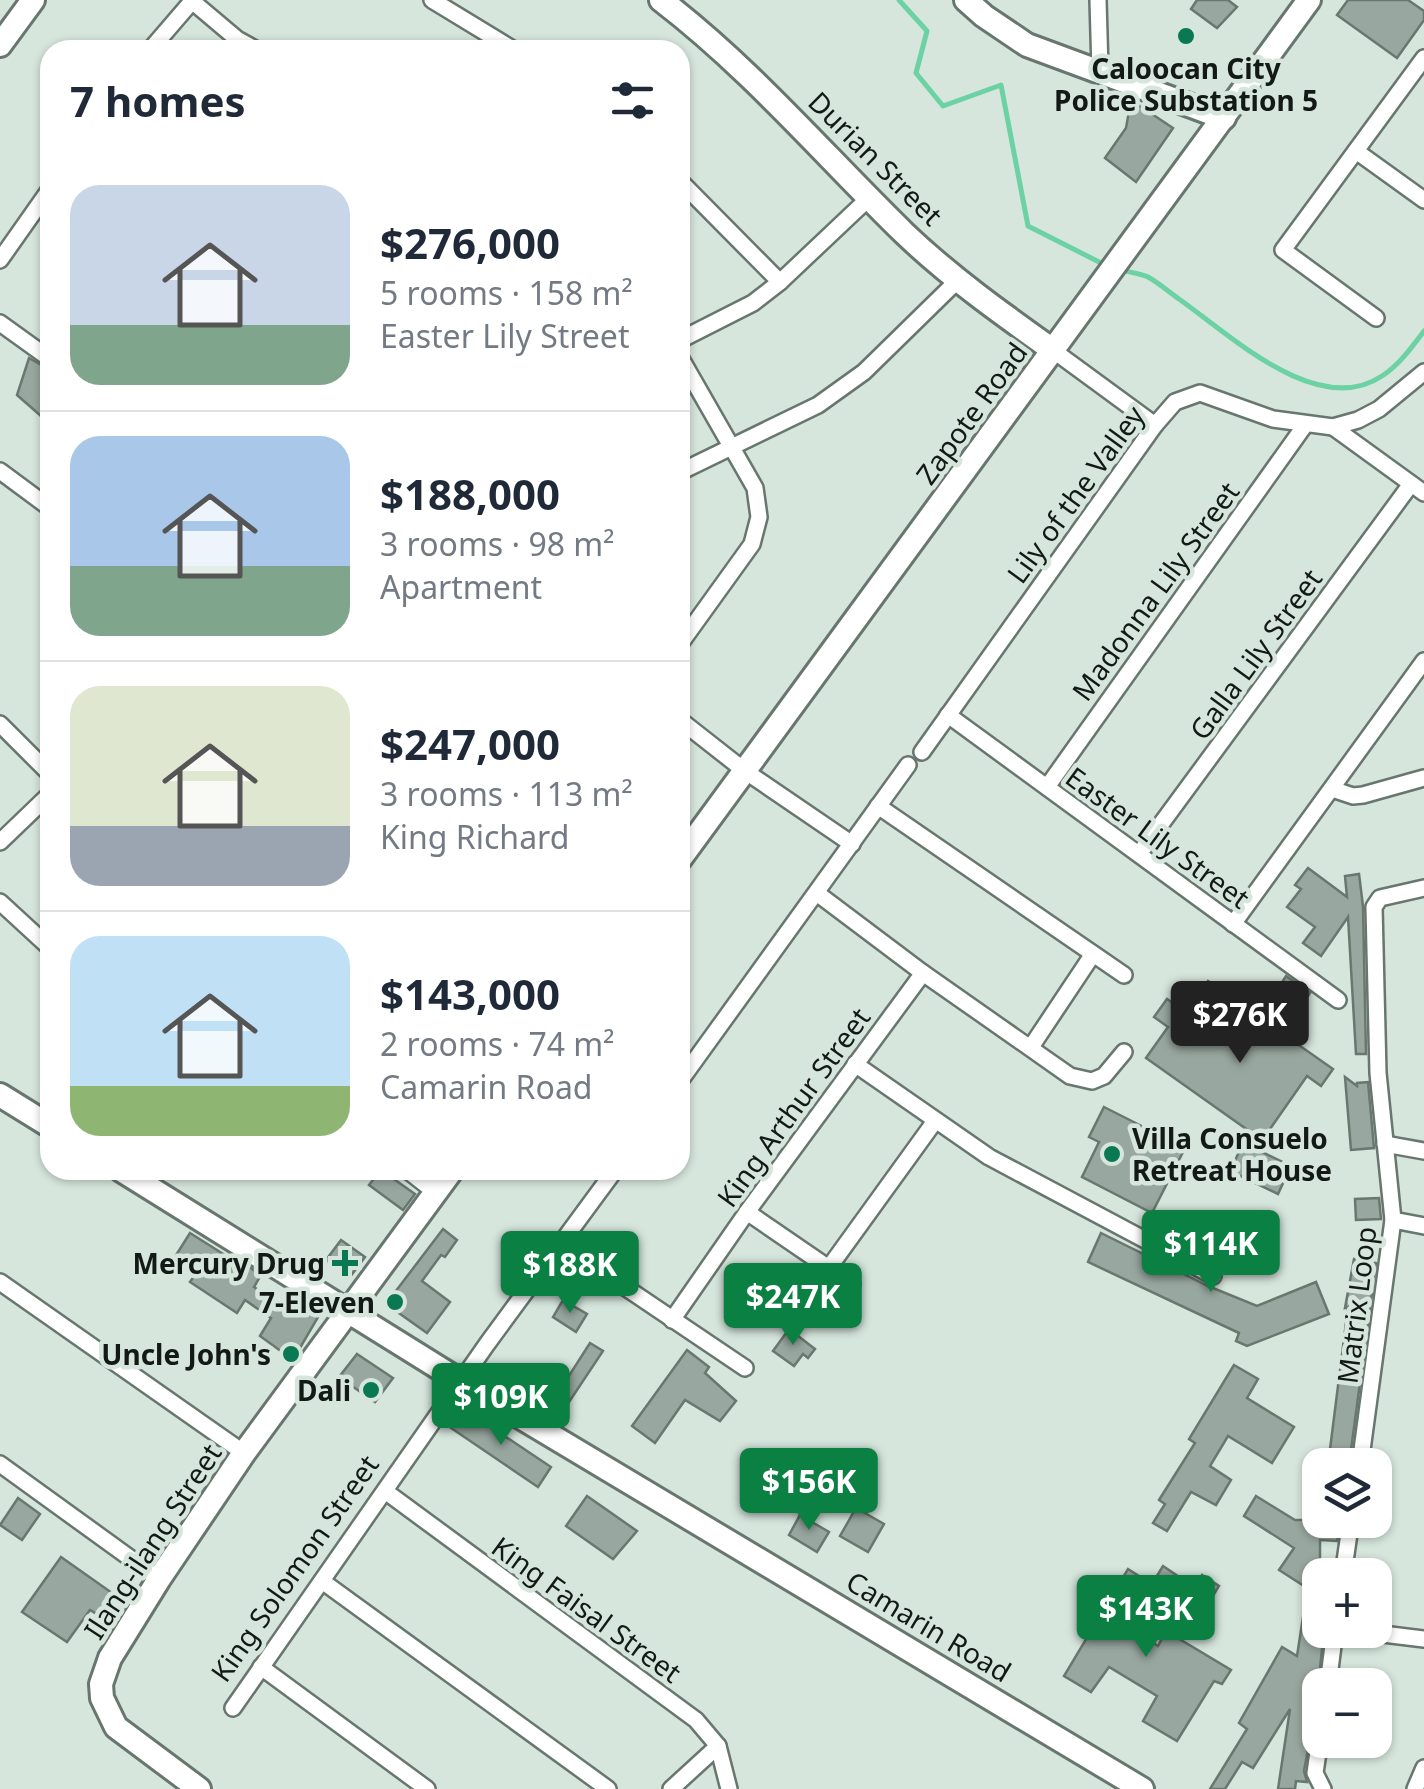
<!DOCTYPE html>
<html lang="en">
<head>
<meta charset="utf-8">
<style>
	body { margin:0; font-family:"Noto Sans",sans-serif; background:#f2f2f3; color:#1f2937; height:100vh; display:flex; flex-direction:column; font-size:38px; white-space:nowrap }
	* { box-sizing:border-box; margin:0 }
	p { font-size:32px; color:#747a83 }
	.icon { flex:none; width:55px; height:55px; fill:none; stroke:currentColor; stroke-width:2; stroke-linecap:round; stroke-linejoin:round }
	.map { position:relative; flex:1; overflow:hidden }
	.sheet { position:absolute; left:40px; top:40px; width:650px; height:1140px; display:flex; flex-direction:column; background:#fff; border-radius:30px; box-shadow:0 2px 8px #0004 }
	.sheet>* { flex:none }
	.tools { position:absolute; left:1302px; top:1448px; display:grid; gap:20px }
	.tools a { display:grid; place-items:center; width:90px; height:90px; border-radius:20px; background:#fff; box-shadow:0 2px 8px #0004; font-size:50px }
	.price { position:absolute; translate:-50% -85px; padding:0 22px; border-radius:10px; background:#0b8043; color:#fff; font-size:32px; line-height:65px; filter:drop-shadow(0 2px 5px #0008) }
	.price::after { content:''; position:absolute; left:50%; top:60px; width:30px; height:22px; margin-left:-15px; background:inherit; clip-path:polygon(0 0,100% 0,50% 100%) }
	.price.current { background:#222; color:#fff }
	ul { padding:0; list-style:none }
	li { display:flex; align-items:center; gap:30px; height:250px; padding:0 30px }
	li+li { border-top:2px solid #e0e1e3 }
	li span { display:grid; place-items:center; flex:none; width:280px; height:200px; border-radius:30px; color:#555 }
	li>.icon { margin-inline-start:auto }
	span .icon { width:120px; height:120px; fill:#fffc; stroke-width:1 }
	li b { font-size:42px }
	h2 { display:flex; justify-content:space-between; align-items:center; height:120px; padding:0 30px; font-size:42px }
	.map>svg:first-child { display:block }
	.lines { fill:none; stroke-linecap:round; stroke-linejoin:round }
	.stream { stroke:#6cd2a4; stroke-width:5 }
	.building { fill:#98a79f; stroke:#69776f; stroke-width:2.5 }
	.street-casing { stroke:#67766e; stroke-width:20 }
	.secondary-casing { stroke:#67766e; stroke-width:28 }
	.street { stroke:#fff; stroke-width:15 }
	.secondary { stroke:#fff; stroke-width:22 }
	.poi-dot { fill:#0a7852; stroke:#d6e6dd; stroke-width:4 }
	.labels { text-anchor:middle; dominant-baseline:central; stroke-width:9; stroke-linejoin:round; paint-order:stroke }
	.poi-label { font-size:28px; font-weight:bold; fill:#131916; stroke:#d6e6dd; text-anchor:end }
	.street-label { font-size:28px; fill:#131916; stroke:#d6e6dd }
</style>
</head>
<body>
<div class="map">
<svg width="1424" height="1789" viewBox="0 0 1424 1789">
	<rect width="100%" height="100%" fill="#d6e6dd"/>
	<g class="lines">
		<g class="stream">
			<polyline points="899,0 927,31 916,73 943,106 1001,85 1028,226 1107,266"/>
			<path d="M1118,269C1127,272 1139,273 1148,277C1159,283 1169,292 1179,299C1230,335 1318,419 1382,376C1399,365 1412,347 1424,331"/>
		</g>
	</g>
	<g class="building">
		<polygon points="1197,0 1228,0 1237,7 1217,28 1191,9"/>
		<polygon points="1348,0 1408,0 1424,11 1424,20 1397,58 1337,15"/>
		<polygon points="1131,100 1173,128 1136,182 1105,158 1126,128"/>
		<polygon points="29,358 50,370 50,424 17,395"/>
		<polygon points="1308,868 1347,897 1345,876 1359,874 1363,906 1366,1054 1356,1054 1348,917 1321,956 1303,943 1315,927 1287,907 1301,889 1295,885"/>
		<polygon points="1286,976 1310,993 1283,1034 1333,1069 1321,1086 1307,1076 1256,1149 1291,1166 1278,1194 1230,1171 1249,1131 1146,1058 1168,1027 1154,1017 1167,999 1186,1012 1208,981 1260,1017"/>
		<polygon points="1345,1077 1357,1086 1357,1083 1368,1082 1374,1148 1351,1150"/>
		<polygon points="1104,1107 1185,1148 1152,1213 1082,1177 1099,1142 1089,1137"/>
		<polygon points="381,1170 415,1194 403,1210 369,1185"/>
		<polygon points="1379,1198 1381,1219 1356,1220 1355,1199"/>
		<polygon points="443,1229 457,1240 445,1257 441,1255 422,1281 450,1302 427,1333 386,1304"/>
		<polygon points="190,1233 247,1269 249,1267 261,1275 254,1287 294,1314 302,1301 321,1312 293,1360 260,1336 271,1318 245,1300 237,1313 190,1282 195,1275 173,1260"/>
		<polygon points="1101,1233 1208,1286 1257,1306 1316,1282 1329,1314 1247,1346 1236,1341 1239,1333 1088,1262"/>
		<polygon points="341,1240 365,1257 350,1277 326,1260"/>
		<polygon points="1354,1259 1376,1263 1349,1465 1328,1465 1348,1307 1345,1308"/>
		<polygon points="563,1300 587,1314 576,1332 553,1317"/>
		<polygon points="789,1329 815,1349 808,1358 803,1354 794,1366 773,1351"/>
		<polygon points="590,1343 603,1351 567,1405 551,1395 563,1377 567,1379"/>
		<polygon points="687,1350 709,1367 705,1373 736,1401 720,1421 685,1400 655,1443 632,1426"/>
		<polygon points="357,1354 393,1378 375,1402 339,1377"/>
		<polygon points="1234,1365 1258,1379 1247,1398 1294,1427 1272,1463 1228,1436 1210,1466 1231,1480 1216,1505 1191,1492 1167,1531 1153,1523 1165,1504 1159,1500 1195,1443 1189,1439"/>
		<polygon points="464,1409 551,1467 538,1487 451,1428"/>
		<polygon points="587,1496 637,1531 613,1559 566,1526"/>
		<polygon points="1256,1496 1295,1520 1340,1520 1337,1541 1320,1540 1320,1630 1324,1630 1316,1706 1304,1771 1307,1782 1296,1781 1295,1789 1278,1789 1290,1709 1253,1768 1242,1762 1225,1789 1210,1789 1247,1729 1239,1723 1282,1647 1297,1656 1306,1598 1307,1588 1279,1570 1294,1548 1244,1516"/>
		<polygon points="18,1498 40,1514 22,1540 0,1525"/>
		<polygon points="856,1508 884,1524 868,1552 840,1536"/>
		<polygon points="800,1515 829,1532 817,1552 789,1535"/>
		<polygon points="61,1557 122,1600 108,1621 90,1610 67,1642 22,1612"/>
		<polygon points="1163,1566 1194,1587 1202,1575 1219,1586 1211,1599 1196,1590 1188,1601 1155,1579"/>
		<polygon points="1128,1569 1156,1587 1131,1629 1158,1646 1166,1631 1231,1670 1222,1684 1214,1681 1177,1741 1143,1721 1157,1696 1109,1667 1091,1692 1064,1676"/>
	</g>
	<g class="lines">
		<g class="street-casing">
			<g id="street">
				<polyline points="432,0 514,50"/>
				<polyline points="1098,0 1100,70"/>
				<polyline points="192,1 237,39 257,50"/>
				<polyline points="150,50 193,0"/>
				<polyline points="1356,151 1424,200"/>
				<polyline points="680,181 780,282"/>
				<polyline points="0,260 50,189"/>
				<polyline points="1376,318 1283,250 1424,58"/>
				<polyline points="0,323 50,359"/>
				<polyline points="680,340 753,303 780,282 870,197"/>
				<polyline points="1054,351 1155,425"/>
				<polyline points="680,357 755,488 759,517 752,544 680,644"/>
				<polyline points="1333,427 1424,493"/>
				<polyline points="0,471 50,508"/>
				<polyline points="680,472 818,405 864,372 958,280"/>
				<polyline points="948,715 1338,1000"/>
				<polyline points="680,720 745,771 852,844"/>
				<polyline points="0,724 50,774"/>
				<polyline points="922,752 1155,425 1175,402 1200,393 1273,419 1333,427 1358,420 1379,409 1424,372"/>
				<polyline points="1047,787 1305,425"/>
				<polyline points="1332,789 1353,796 1363,795 1424,778"/>
				<polyline points="878,806 1124,975"/>
				<polyline points="0,842 50,794"/>
				<polyline points="1139,854 1411,484"/>
				<polyline points="818,894 923,973 1070,1076 1092,1081 1104,1076 1124,1052"/>
				<polyline points="0,902 50,948"/>
				<polyline points="1233,924 1424,661"/>
				<polyline points="1031,1047 1093,954"/>
				<polyline points="855,1064 989,1157 1213,1276"/>
				<polyline points="680,1081 908,765"/>
				<polyline points="1385,1144 1424,1151"/>
				<polyline points="407,1170 435,1192"/>
				<polyline points="747,1212 852,1284"/>
				<polyline points="1393,1220 1424,1226"/>
				<polyline points="561,1244 745,1368"/>
				<polyline points="828,1269 935,1121"/>
				<polyline points="0,1282 244,1453"/>
				<polyline points="672,1320 747,1212 923,973"/>
				<polyline points="0,1464 159,1579"/>
				<polyline points="1360,1465 1393,1220 1378,1073 1374,907 1380,898 1424,888"/>
				<polyline points="385,1491 696,1720 718,1746 729,1789"/>
				<polyline points="1343,1575 1351,1520"/>
				<polyline points="322,1581 608,1789"/>
				<polyline points="1350,1630 1424,1639"/>
				<polyline points="261,1667 427,1789"/>
				<polyline points="1328,1685 1335,1630"/>
				<polyline points="233,1708 487,1344 615,1170"/>
				<polyline points="1320,1738 1315,1773 1323,1789"/>
				<polyline points="671,1789 718,1746"/>
				<polyline points="1415,1789 1424,1768"/>
			</g>
		</g>
		<g class="secondary-casing">
			<g id="secondary">
				<path d="M661,0C751,69 823,154 904,233C950,277 1002,314 1054,351"/>
				<polyline points="966,0 984,16 1027,45 1224,118"/>
				<polyline points="0,45 33,0"/>
				<polyline points="680,859 1309,0"/>
				<polyline points="0,1095 50,1126"/>
				<polyline points="121,1170 460,1381 1142,1789"/>
				<polyline points="199,1789 116,1727 102,1698 101,1684 110,1658 159,1579 244,1453 452,1170"/>
			</g>
		</g>
		<use href="#street" class="street"/>
		<use href="#secondary" class="secondary"/>
	</g>
	<g class="poi-dot">
		<circle cx="1186" cy="36" r="10"/>
		<circle cx="1112" cy="1154" r="10"/>
		<path d="M340 1248h10v10h10v10h-10v10h-10v-10h-10v-10h10z"/>
		<circle cx="395" cy="1302" r="10"/>
		<circle cx="291" cy="1354" r="10"/>
		<circle cx="371" cy="1390" r="10"/>
	</g>
	<g class="labels">
		<g class="poi-label">
			<text x="1186" y="68" text-anchor="middle">Caloocan City<tspan x="1186" dy="32">Police Substation 5</tspan></text>
			<text x="1132" y="1138" text-anchor="start">Villa Consuelo<tspan x="1132" dy="32">Retreat House</tspan></text>
			<text x="325" y="1263">Mercury Drug</text>
			<text x="375" y="1302">7-Eleven</text>
			<text x="271" y="1354">Uncle John's</text>
			<text x="351" y="1390">Dali</text>
		</g>
		<g class="street-label">
			<text transform="translate(876 158) rotate(45)">Durian Street</text>
			<text transform="translate(971 413) rotate(-54)">Zapote Road</text>
			<text transform="translate(1075 494) rotate(-54)">Lily of the Valley</text>
			<text transform="translate(1155 591) rotate(-54)">Madonna Lily Street</text>
			<text transform="translate(1255 654) rotate(-54)">Galla Lily Street</text>
			<text transform="translate(1158 837) rotate(36)">Easter Lily Street</text>
			<text transform="translate(793 1107) rotate(-54)">King Arthur Street</text>
			<text transform="translate(1356 1305) rotate(-83)">Matrix Loop</text>
			<text transform="translate(152 1541) rotate(-57)">Ilang-ilang Street</text>
			<text transform="translate(294 1568) rotate(-55)">King Solomon Street</text>
			<text transform="translate(587 1609) rotate(36)">King Faisal Street</text>
			<text transform="translate(929 1626) rotate(31)">Camarin Road</text>
		</g>
	</g>
</svg>
<div class="tools">
<a><svg class="icon" aria-label="layers" viewBox="0 0 24 24"><path d="M12 4l9 5-9 5-9-5zM3 14l9 5 9-5"/></svg></a>
<a>+</a>
<a>−</a>
</div>
<b class="price current" style="left:1240px;top:1066px">$276K</b>
<b class="price" style="left:1211px;top:1295px">$114K</b>
<b class="price" style="left:570px;top:1316px">$188K</b>
<b class="price" style="left:793px;top:1348px">$247K</b>
<b class="price" style="left:501px;top:1448px">$109K</b>
<b class="price" style="left:809px;top:1533px">$156K</b>
<b class="price" style="left:1146px;top:1660px">$143K</b>
<section class="sheet">
<h2>7 homes<svg class="icon" aria-label="filters" viewBox="0 0 24 24"><path d="M4 7h16M4 17h16"/><circle cx="9" cy="7" r="2"/><circle cx="15" cy="17" r="2"/></svg></h2>
<ul>
<li><span style="background:linear-gradient(#c9d6e8 70%,#7fa58c 0)"><svg class="icon" aria-label="home" viewBox="0 0 24 24"><path d="M3 11l9-7 9 7M6 9v11h12V9"/></svg></span><div><b>$276,000</b><p>5 rooms · 158 m²</p><p>Easter Lily Street</p></div></li>
<li><span style="background:linear-gradient(#a9c7e8 65%,#7fa58c 0)"><svg class="icon" aria-label="home" viewBox="0 0 24 24"><path d="M3 11l9-7 9 7M6 9v11h12V9"/></svg></span><div><b>$188,000</b><p>3 rooms · 98 m²</p><p>Apartment</p></div></li>
<li><span style="background:linear-gradient(#dfe7d0 70%,#9aa5b1 0)"><svg class="icon" aria-label="home" viewBox="0 0 24 24"><path d="M3 11l9-7 9 7M6 9v11h12V9"/></svg></span><div><b>$247,000</b><p>3 rooms · 113 m²</p><p>King Richard</p></div></li>
<li><span style="background:linear-gradient(#bfe0f5 75%,#8fb573 0)"><svg class="icon" aria-label="home" viewBox="0 0 24 24"><path d="M3 11l9-7 9 7M6 9v11h12V9"/></svg></span><div><b>$143,000</b><p>2 rooms · 74 m²</p><p>Camarin Road</p></div></li>
</ul>
</section>
</div>
</body>
</html>
